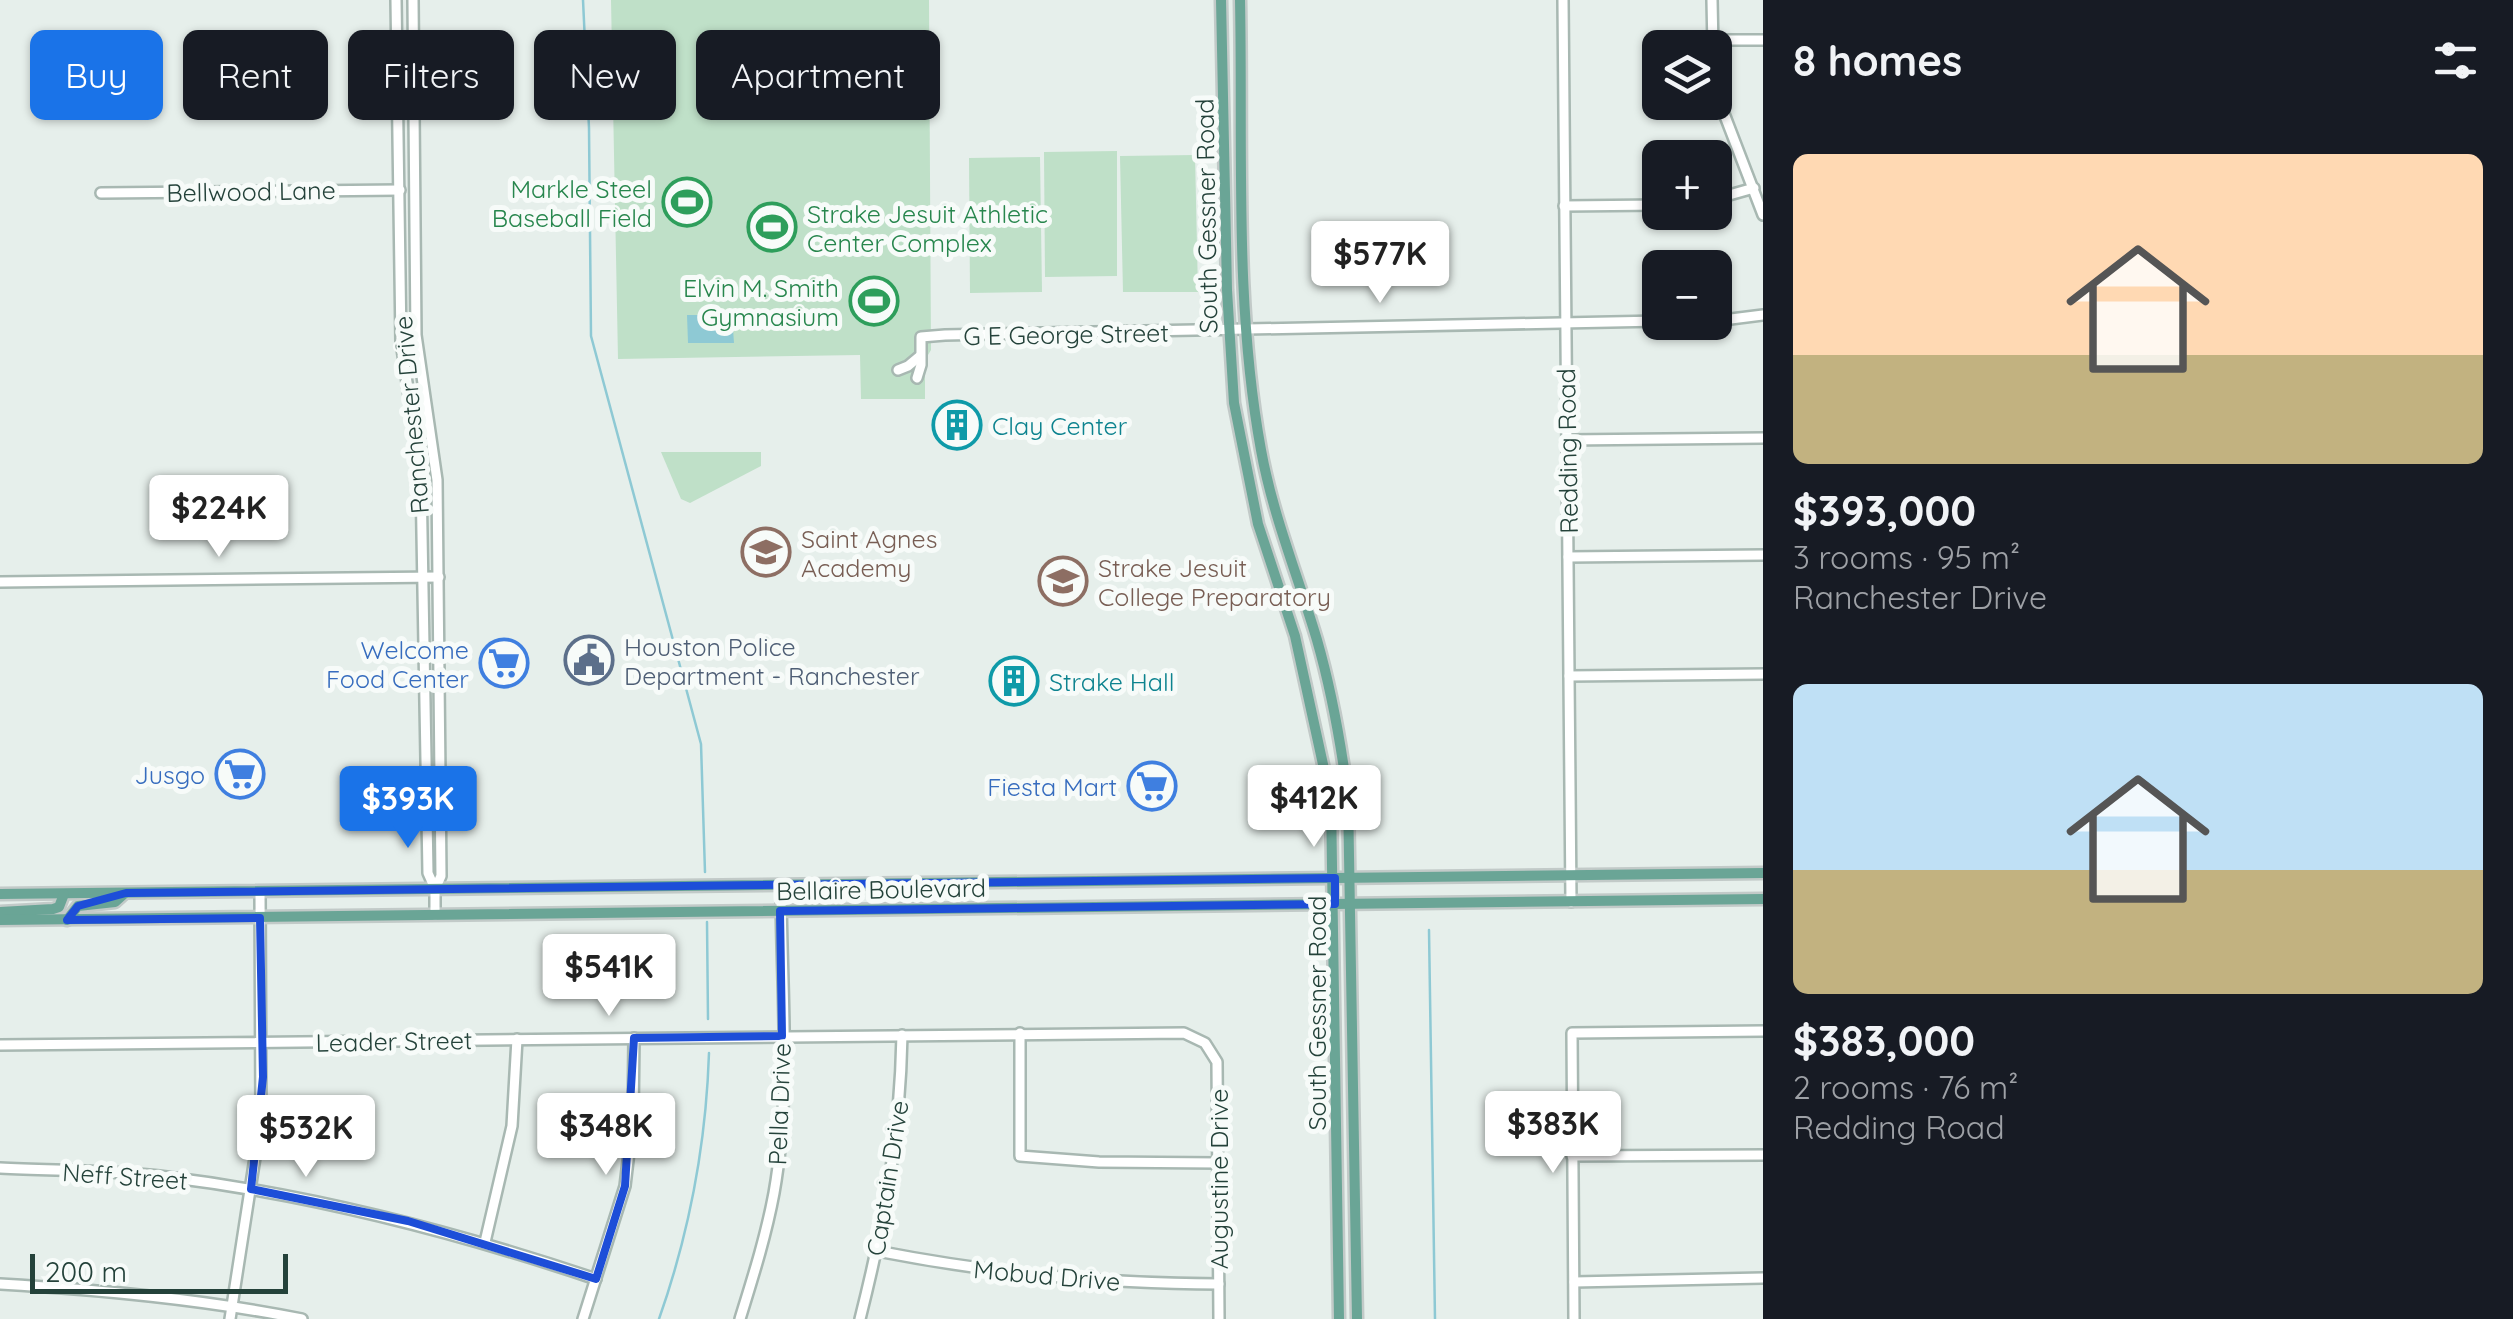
<!DOCTYPE html>
<html lang="en">
<head>
<meta charset="utf-8">
<style>
	body { margin:0; font-family:Quicksand,sans-serif; background:#20242c; color:#f1f3f6; height:100vh; display:flex; flex-direction:column; font-size:38px; white-space:nowrap }
	* { box-sizing:border-box; margin:0 }
	p { font-size:32px; color:#9ea1a6 }
	.icon { flex:none; width:55px; height:55px; fill:none; stroke:currentColor; stroke-width:2; stroke-linecap:round; stroke-linejoin:round }
	.map { position:relative; flex:1; overflow:hidden }
	.details { display:flex; flex-direction:column; background:#171b24; width:750px }
	.details>* { flex:none }
	.banner { position:absolute; left:30px; top:30px; width:950px; height:90px; display:flex; gap:20px }
	.controls { position:absolute; left:1642px; top:30px; display:grid; gap:20px }
	.controls a { display:grid; place-items:center; width:90px; height:90px; border-radius:15px; background:#171b24; box-shadow:0 2px 8px #0004; font-size:50px }
	.scale { position:absolute; left:30px; bottom:25px; width:258px; box-sizing:border-box; padding-left:10px; border:5px solid #24423a; border-top:0; font-size:28px; line-height:35px; white-space:nowrap; color:#24423a; -webkit-text-stroke:8px #f7fbf9; paint-order:stroke }
	.price { position:absolute; translate:-50% -85px; padding:0 22px; border-radius:10px; background:#fff; color:#222; font-size:32px; line-height:65px; filter:drop-shadow(0 2px 5px #0008) }
	.price::after { content:''; position:absolute; left:50%; top:60px; width:30px; height:22px; margin-left:-15px; background:inherit; clip-path:polygon(0 0,100% 0,50% 100%) }
	.price.current { background:#1a73e8; color:#fff }
	ul { padding:0; list-style:none }
	li { display:grid; align-content:center; gap:20px; height:530px; padding:0 30px }
	li span { display:grid; place-items:center; height:310px; border-radius:15px; color:#555 }
	li>.icon { margin-inline-start:auto }
	span .icon { width:180px; height:180px; fill:#fffc; stroke-width:1 }
	li b { font-size:42px }
	h2 { display:flex; justify-content:space-between; align-items:center; height:120px; padding:0 30px; font-size:42px }
	.pill { padding:0 35px; border-radius:15px; background:#171b24; box-shadow:0 2px 8px #0004; font-size:35px; line-height:90px }
	.pill.current { background:#1a73e8; color:#fff }
	main { display:flex; flex:1; min-height:0 }
	.map>svg:first-child { display:block }
	.green { fill:#bfe0c8 }
	.water { fill:#8ec9d4 }
	.lines { fill:none; stroke-linecap:round; stroke-linejoin:round }
	.stream { stroke:#8ec9d4; stroke-width:2.5 }
	.minor-casing { stroke:#a8b8b2; stroke-width:14 }
	.major-casing { stroke:#c2cac8; stroke-width:15 }
	.minor { stroke:#fff; stroke-width:9 }
	.major { stroke:#6aa596; stroke-width:10 }
	.marked { fill:none; stroke:#1d4ed8; stroke-width:8; stroke-linejoin:round }
	.labels { text-anchor:middle; dominant-baseline:central; stroke-width:10; stroke-linejoin:round; paint-order:stroke }
	.leisure-label { font-size:25px; fill:#27864d; stroke:#f7fbf9; text-anchor:end }
	.street-label { font-size:25px; fill:#24423a; stroke:#f7fbf9 }
	.culture-label { font-size:25px; fill:#0d838f; stroke:#f7fbf9; text-anchor:start }
	.education-label { font-size:25px; fill:#785e54; stroke:#f7fbf9; text-anchor:start }
	.service-label { font-size:25px; fill:#4e5e75; stroke:#f7fbf9; text-anchor:start }
	.shop-label { font-size:25px; fill:#366cbe; stroke:#f7fbf9; text-anchor:end }
</style>
</head>
<body>
<main>
<div class="map">
<svg width="1763" height="1319" viewBox="0 0 1763 1319">
	<rect width="100%" height="100%" fill="#e6efeb"/>
	<g class="green">
		<polygon points="611,0 929,0 931,350 925,360 925,399 861,399 860,355 618,359"/>
		<polygon points="1117,151 1117,276 1045,277 1044,152"/>
		<polygon points="1195,155 1198,292 1123,292 1120,156"/>
		<polygon points="1040,157 1042,292 970,293 969,158"/>
		<polygon points="661,452 761,452 761,466 690,503 681,499"/>
	</g>
	<polygon class="water" points="687,315 732,315 734,343 688,343"/>
	<g class="lines">
		<g class="stream">
			<polyline points="583,0 589,128 591,336 701,744 705,872"/>
			<polyline points="707,922 708,1019"/>
			<polyline points="1429,930 1435,1319"/>
			<path d="M659,1319C690,1231 706,1146 709,1053"/>
		</g>
		<g class="minor-casing">
			<g id="minor">
				<polyline points="396,0 401,342 421,477 428,873 435,889"/>
				<polyline points="413,0 416,335 437,480 441,876 435,889 435,915"/>
				<polyline points="1563,0 1571,902"/>
				<polyline points="1712,0 1713,48"/>
				<polyline points="1713,40 1763,40"/>
				<polyline points="1715,90 1763,215"/>
				<polyline points="101,193 400,190"/>
				<polyline points="1715,199 1754,188"/>
				<polyline points="1564,206 1660,205"/>
				<polyline points="1715,321 1763,315"/>
				<polyline points="898,370 908,366 920,356"/>
				<polyline points="917,378 921,365 921,337 945,335 1660,321"/>
				<polyline points="1567,440 1763,438"/>
				<polyline points="1568,557 1763,555"/>
				<polyline points="0,582 439,577"/>
				<polyline points="1569,676 1763,674"/>
				<polyline points="1020,1033 1020,1156 1099,1162 1218,1163"/>
				<polyline points="0,1045 1184,1033 1205,1043 1217,1062 1219,1319"/>
				<polyline points="1572,1156 1763,1155"/>
				<path d="M0,1168C55,1171 112,1170 167,1177C315,1195 456,1232 596,1279"/>
				<polyline points="485,1242 512,1126 517,1039"/>
				<path d="M877,1251C995,1274 1099,1283 1219,1284"/>
				<polyline points="1574,1282 1763,1278"/>
				<path d="M0,1284C102,1290 201,1299 302,1319"/>
				<polyline points="230,1319 261,1119 260,891"/>
				<polyline points="583,1319 625,1186 633,1118 634,1038"/>
				<path d="M740,1319C753,1277 766,1236 774,1193C792,1092 781,986 781,885"/>
				<path d="M860,1319C885,1220 900,1137 902,1035"/>
				<polyline points="1574,1319 1572,1033 1763,1031"/>
			</g>
		</g>
		<g class="major-casing">
			<g id="major">
				<polyline points="1221,0 1227,290 1234,403 1258,524 1295,636 1331,801 1339,1319"/>
				<path d="M1240,0C1243,149 1234,303 1261,450C1273,516 1298,576 1317,640C1332,692 1341,744 1348,797L1357,1319"/>
				<polyline points="0,894 1763,873"/>
				<polyline points="0,912 53,909 59,907 64,894"/>
				<polyline points="0,920 1763,899"/>
				<polyline points="67,920 78,906 115,902 125,893"/>
			</g>
		</g>
		<use href="#minor" class="minor"/>
		<use href="#major" class="major"/>
	</g>
	<path class="marked" d="M1335,878V904L780,911L782,1036L634,1038L625,1186L596,1279L408,1221L251,1189L263,1077L260,918L67,920L78,906L126,893Z"/>
	<defs>
		<g id="stadium-ring" transform="scale(2.5)"><circle r="9.5" fill="#f7fbf9" stroke="#2e9e5b" stroke-width="1.5"/><path d="M0-5a6.5 5 0 1 0 0 10a6.5 5 0 1 0 0-10ZM-3.5-1.8h7v3.6h-7Z" fill="#2e9e5b"/></g>
		<g id="building-ring" transform="scale(2.5)"><circle r="9.5" fill="#f7fbf9" stroke="#0f9aa8" stroke-width="1.5"/><path d="M-4-6H4V6H1V3H-1V6H-4ZM-2.5-4.3h1.7v1.8h-1.7ZM.8-4.3h1.7v1.8H.8ZM-2.5-1h1.7V.8h-1.7ZM.8-1h1.7V.8H.8Z" fill="#0f9aa8"/></g>
		<g id="school-ring" transform="scale(2.5)"><circle r="9.5" fill="#f7fbf9" stroke="#8d6e63" stroke-width="1.5"/><path d="M0-5L7-2L0 1L-7-2ZM-4 1L0 2.5L4 1V4Q0 6-4 4Z" fill="#8d6e63"/></g>
		<g id="civic-ring" transform="scale(2.5)"><circle r="9.5" fill="#f7fbf9" stroke="#5c6f8a" stroke-width="1.5"/><path d="M-.6-6.5H3V-4.5H.6V-3L4-1V1h2V6H-6V1h2V-1L-.6-3ZM-1.2 2.5V6h2.4V2.5Z" fill="#5c6f8a"/></g>
		<g id="supermarket-ring" transform="scale(2.5)"><circle r="9.5" fill="#f7fbf9" stroke="#3f7fe0" stroke-width="1.5"/><path d="M-6-5.5h2.5l.6 2H6L4.5 2H-2.5L-4.4-4H-6ZM-1.5 3.2a1.3 1.3 0 1 0 .1 0ZM3 3.2a1.3 1.3 0 1 0 .1 0Z" fill="#3f7fe0"/></g>
	</defs>
	<g fill-rule="evenodd">
		<use href="#stadium-ring" x="687" y="202"/>
		<use href="#stadium-ring" x="772" y="227"/>
		<use href="#stadium-ring" x="874" y="301"/>
		<use href="#building-ring" x="957" y="425"/>
		<use href="#school-ring" x="766" y="552"/>
		<use href="#school-ring" x="1063" y="581"/>
		<use href="#civic-ring" x="589" y="660"/>
		<use href="#supermarket-ring" x="504" y="663"/>
		<use href="#building-ring" x="1014" y="681"/>
		<use href="#supermarket-ring" x="240" y="774"/>
		<use href="#supermarket-ring" x="1152" y="786"/>
	</g>
	<g class="labels">
		<g class="leisure-label">
			<text x="652" y="188">Markle Steel<tspan x="652" dy="29">Baseball Field</tspan></text>
			<text x="807" y="213" text-anchor="start">Strake Jesuit Athletic<tspan x="807" dy="29">Center Complex</tspan></text>
			<text x="839" y="287">Elvin M. Smith<tspan x="839" dy="29">Gymnasium</tspan></text>
		</g>
		<g class="street-label">
			<text transform="translate(251 191) rotate(-1)">Bellwood Lane</text>
			<text transform="translate(1206 216) rotate(-91)">South Gessner Road</text>
			<text transform="translate(1066 334) rotate(-1)">G E George Street</text>
			<text transform="translate(411 415) rotate(-95)">Ranchester Drive</text>
			<text transform="translate(1567 451) rotate(-91)">Redding Road</text>
			<text transform="translate(881 889) rotate(-1)">Bellaire Boulevard</text>
			<text transform="translate(1316 1013) rotate(-90)">South Gessner Road</text>
			<text transform="translate(394 1041) rotate(-1)">Leader Street</text>
			<text transform="translate(779 1104) rotate(-88)">Pella Drive</text>
			<text transform="translate(125 1176) rotate(4)">Neff Street</text>
			<text transform="translate(887 1178) rotate(-81)">Captain Drive</text>
			<text transform="translate(1218 1179) rotate(-90)">Augustine Drive</text>
			<text transform="translate(1047 1275) rotate(5)">Mobud Drive</text>
		</g>
		<g class="culture-label">
			<text x="992" y="425">Clay Center</text>
			<text x="1049" y="681">Strake Hall</text>
		</g>
		<g class="education-label">
			<text x="801" y="538">Saint Agnes<tspan x="801" dy="29">Academy</tspan></text>
			<text x="1098" y="567">Strake Jesuit<tspan x="1098" dy="29">College Preparatory</tspan></text>
		</g>
		<g class="service-label">
			<text x="624" y="646">Houston Police<tspan x="624" dy="29">Department - Ranchester</tspan></text>
		</g>
		<g class="shop-label">
			<text x="469" y="649">Welcome<tspan x="469" dy="29">Food Center</tspan></text>
			<text x="205" y="774">Jusgo</text>
			<text x="1117" y="786">Fiesta Mart</text>
		</g>
	</g>
</svg>
<div class="controls">
<a><svg class="icon" aria-label="layers" viewBox="0 0 24 24"><path d="M12 4l9 5-9 5-9-5zM3 14l9 5 9-5"/></svg></a>
<a>+</a>
<a>−</a>
</div>
<div class="scale">200 m</div>
<b class="price" style="left:1380px;top:306px">$577K</b>
<b class="price" style="left:219px;top:560px">$224K</b>
<b class="price" style="left:1314px;top:850px">$412K</b>
<b class="price current" style="left:408px;top:851px">$393K</b>
<b class="price" style="left:609px;top:1019px">$541K</b>
<b class="price" style="left:1553px;top:1176px">$383K</b>
<b class="price" style="left:606px;top:1178px">$348K</b>
<b class="price" style="left:306px;top:1180px">$532K</b>
<div class="banner">
<a class="pill current">Buy</a>
<a class="pill">Rent</a>
<a class="pill">Filters</a>
<a class="pill">New</a>
<a class="pill">Apartment</a>
</div>
</div>
<section class="details">
<h2>8 homes<svg class="icon" aria-label="filters" viewBox="0 0 24 24"><path d="M4 7h16M4 17h16"/><circle cx="9" cy="7" r="2"/><circle cx="15" cy="17" r="2"/></svg></h2>
<ul>
<li><span style="background:linear-gradient(#ffd9b3 65%,#c2b280 0)"><svg class="icon" aria-label="home" viewBox="0 0 24 24"><path d="M3 11l9-7 9 7M6 9v11h12V9"/></svg></span><div><b>$393,000</b><p>3 rooms · 95 m²</p><p>Ranchester Drive</p></div></li>
<li><span style="background:linear-gradient(#bfe0f5 60%,#c2b280 0)"><svg class="icon" aria-label="home" viewBox="0 0 24 24"><path d="M3 11l9-7 9 7M6 9v11h12V9"/></svg></span><div><b>$383,000</b><p>2 rooms · 76 m²</p><p>Redding Road</p></div></li>
</ul>
</section>
</main>
</body>
</html>
